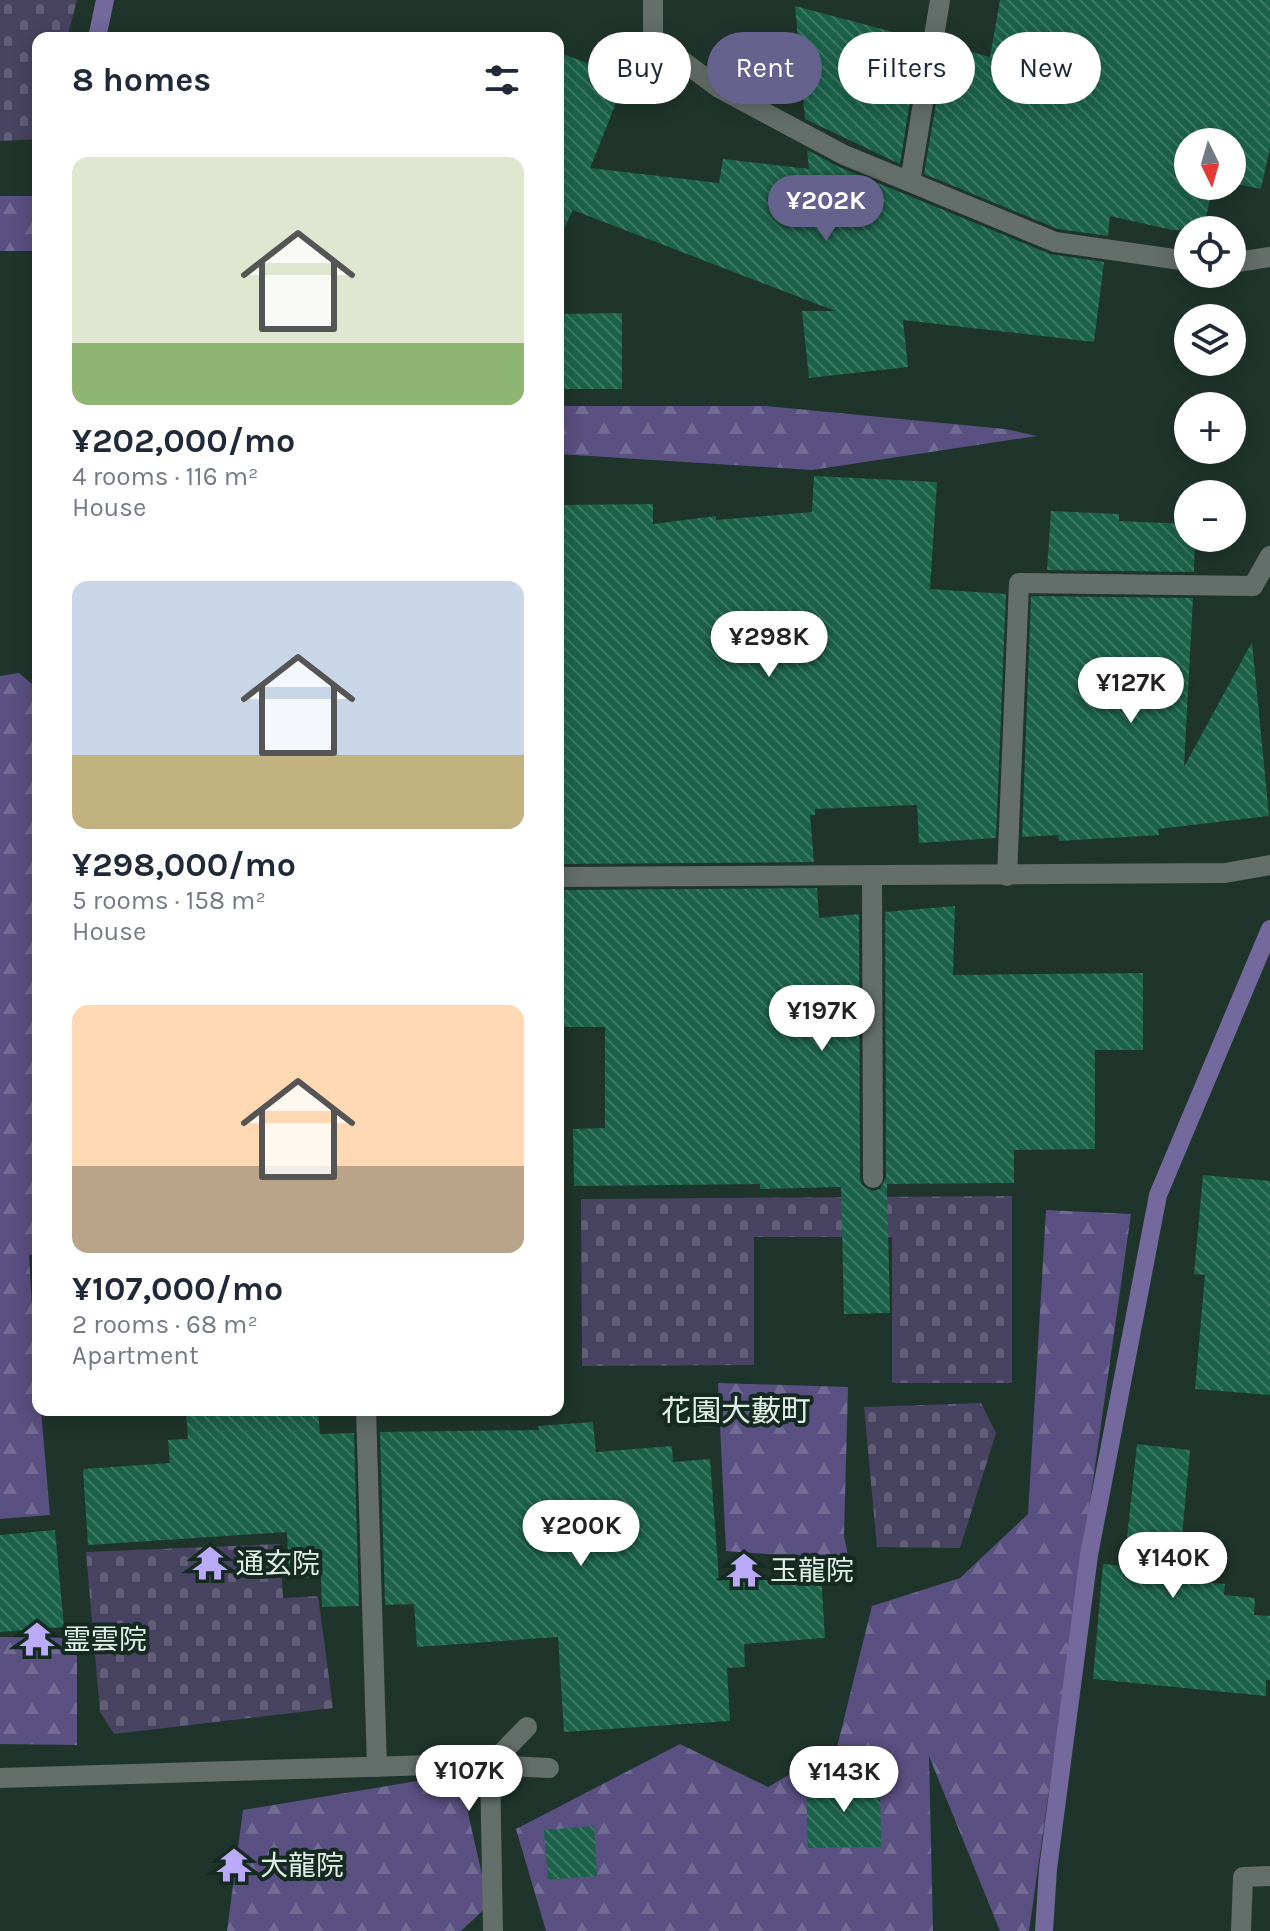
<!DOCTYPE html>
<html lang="en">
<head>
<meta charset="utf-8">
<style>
	body { margin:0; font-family:Karla,"Noto Sans JP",sans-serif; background:#f2f2f3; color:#1f2937; height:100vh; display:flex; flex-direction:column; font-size:30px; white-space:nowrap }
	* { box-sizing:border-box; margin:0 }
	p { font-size:26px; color:#747a83 }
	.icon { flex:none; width:44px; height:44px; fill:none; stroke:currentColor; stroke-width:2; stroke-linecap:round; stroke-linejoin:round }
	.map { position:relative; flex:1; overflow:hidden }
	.side { position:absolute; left:32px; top:32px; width:532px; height:1384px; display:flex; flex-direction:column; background:#fff; border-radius:16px; box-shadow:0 4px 20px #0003 }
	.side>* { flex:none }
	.banner { position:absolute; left:588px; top:32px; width:562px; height:72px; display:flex; gap:16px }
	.needle { width:52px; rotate:175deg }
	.controls { position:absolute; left:1174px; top:128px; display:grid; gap:16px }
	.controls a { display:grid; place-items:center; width:72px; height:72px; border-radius:50%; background:#fff; box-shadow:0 4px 20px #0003; font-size:40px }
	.price { position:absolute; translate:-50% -68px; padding:0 18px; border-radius:28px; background:#fff; color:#222; font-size:26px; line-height:52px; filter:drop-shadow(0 2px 4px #0008) }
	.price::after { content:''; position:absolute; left:50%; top:48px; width:24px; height:18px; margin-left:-12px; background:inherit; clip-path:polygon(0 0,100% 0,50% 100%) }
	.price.on { background:#65638d; color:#fff }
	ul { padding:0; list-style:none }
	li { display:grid; align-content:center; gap:16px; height:424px; padding:0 40px }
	li span { display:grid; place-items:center; height:248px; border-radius:16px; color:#555 }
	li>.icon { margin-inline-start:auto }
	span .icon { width:144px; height:144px; fill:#fffc; stroke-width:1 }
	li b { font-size:34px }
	h2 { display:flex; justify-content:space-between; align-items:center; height:96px; padding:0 40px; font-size:34px }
	.pill { padding:0 28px; border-radius:36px; background:#fff; box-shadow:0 4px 20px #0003; font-size:28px; line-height:72px }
	.pill.on { background:#65638d; color:#fff }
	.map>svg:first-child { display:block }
	.forest { fill:url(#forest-firs) }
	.cemetery { fill:url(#cemetery-stones) }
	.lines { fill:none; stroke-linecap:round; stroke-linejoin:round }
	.stream { stroke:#73699c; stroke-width:18 }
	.building { fill:url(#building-back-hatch) }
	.service { stroke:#646e6a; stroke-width:20 }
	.minor { stroke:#646e6a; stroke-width:20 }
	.labels { text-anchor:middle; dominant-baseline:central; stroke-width:8; stroke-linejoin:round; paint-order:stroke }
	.poi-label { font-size:28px; fill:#e2efe9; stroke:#152b22; text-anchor:start }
	.neighbourhood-label { font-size:30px; fill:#e2efe9; stroke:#152b22 }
</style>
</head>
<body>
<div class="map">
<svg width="1270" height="1931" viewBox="0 0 1270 1931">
	<defs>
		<pattern id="forest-firs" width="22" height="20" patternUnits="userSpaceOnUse" patternTransform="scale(2)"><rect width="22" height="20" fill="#5a5081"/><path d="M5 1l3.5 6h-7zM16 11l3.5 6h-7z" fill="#716a93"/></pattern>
		<pattern id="cemetery-stones" width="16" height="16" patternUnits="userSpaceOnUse" patternTransform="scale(2)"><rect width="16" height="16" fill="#484361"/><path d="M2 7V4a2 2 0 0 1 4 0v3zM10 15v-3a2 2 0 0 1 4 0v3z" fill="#625e78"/></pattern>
		<pattern id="building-back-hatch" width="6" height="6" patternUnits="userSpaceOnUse" patternTransform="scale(2)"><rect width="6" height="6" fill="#1c624a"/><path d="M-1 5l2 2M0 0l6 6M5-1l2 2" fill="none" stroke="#3d7964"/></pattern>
	</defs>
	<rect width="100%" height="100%" fill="#1f352c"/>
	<g class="forest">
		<rect x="0" y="196" width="38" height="55"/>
		<polygon points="558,406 766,406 1005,429 1037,436 812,470 558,454"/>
		<polygon points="19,673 38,689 38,1118 33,1147 38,1148 38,1253 29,1255 38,1410 41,1410 50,1515 0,1519 0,676"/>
		<polygon points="1046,1210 1131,1214 1029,1931 1000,1931 929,1756 933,1931 546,1931 516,1829 680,1744 768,1787 837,1747 872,1606 960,1578 1028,1514"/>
		<polygon points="718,1383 848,1387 844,1536 849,1560 726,1551"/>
		<polygon points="0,1637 77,1638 77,1745 0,1744"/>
		<polygon points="459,1774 489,1905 461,1931 227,1931 243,1810"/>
	</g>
	<g class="cemetery">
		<polygon points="0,0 77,0 67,38 38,38 38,139 0,141"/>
		<polygon points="1012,1196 1012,1383 892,1383 892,1237 754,1237 754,1365 582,1366 581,1199"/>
		<polygon points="981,1403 996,1433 960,1548 877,1547 864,1407"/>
		<polygon points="280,1544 283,1598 318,1596 333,1708 114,1734 100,1712 86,1552"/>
	</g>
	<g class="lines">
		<g class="stream">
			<polyline points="97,38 105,0"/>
			<polyline points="1044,1931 1048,1869 1089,1555 1158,1195 1270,929"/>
		</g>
	</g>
	<g class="building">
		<polygon points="1000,0 1270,0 1270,147 1261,189 1232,183 1232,142 1188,142 1188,186 1213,186 1203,230 1172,230 1110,216 1108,236 1058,229 924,174 946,45 990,57"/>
		<polygon points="795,6 920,39 900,164 805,119"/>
		<polygon points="558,52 626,78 590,168 719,183 723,159 809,169 807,150 839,167 1050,254 1104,262 1094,342 903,320 908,367 809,378 802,311 835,311 573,210 558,241"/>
		<polygon points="622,313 622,389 558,389 558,314"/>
		<polygon points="814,476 937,482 930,589 1006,594 996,838 919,843 917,805 815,809 815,815 810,815 814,862 563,864 563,848 558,849 558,505 653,504 653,524 716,516 716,520 812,512"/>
		<polygon points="1051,511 1119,514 1119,521 1188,524 1188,538 1195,538 1194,572 1047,570"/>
		<polygon points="1031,596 1193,598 1184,767 1252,642 1269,816 1158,829 1159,835 1059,841 1058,835 1022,837"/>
		<polygon points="817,888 819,918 859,914 860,1178 862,1185 872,1191 880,1189 886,1178 885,912 955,906 953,975 1143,973 1143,1050 1095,1050 1095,1149 1014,1150 1014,1183 887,1184 890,1313 844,1314 841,1187 760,1189 760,1184 574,1186 573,1129 605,1128 605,1027 562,1027 563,890"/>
		<polygon points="1203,1175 1270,1181 1270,1395 1195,1389 1205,1275 1194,1274"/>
		<polygon points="186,1410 318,1410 320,1434 354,1433 359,1606 322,1607 321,1577 289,1578 287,1532 88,1545 83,1469 170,1463 168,1440 188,1439"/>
		<polygon points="593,1422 596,1452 672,1446 673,1462 710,1459 719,1580 821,1573 825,1638 744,1644 745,1667 727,1668 730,1721 564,1732 558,1637 417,1647 414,1604 385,1605 380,1432 539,1430 538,1426"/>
		<polygon points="1137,1444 1190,1450 1178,1580 1225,1584 1224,1595 1255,1598 1254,1615 1270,1616 1270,1680 1266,1680 1266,1696 1093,1679 1103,1564 1124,1566"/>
		<polygon points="55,1530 64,1627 0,1632 0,1535"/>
		<polygon points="880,1781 881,1847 808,1848 806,1782"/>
		<polygon points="594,1826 597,1876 548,1880 544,1830"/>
	</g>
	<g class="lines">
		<g class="service">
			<polyline points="653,0 653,39 719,88 844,155 910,182 1055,242 1188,261"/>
			<polyline points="910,182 940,0"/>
			<polyline points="1232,263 1270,257"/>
			<polyline points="872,876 873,1178"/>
			<polyline points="1007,876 1019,583 1253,586 1270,556"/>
			<polyline points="558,877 1225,873 1270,865"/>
			<polyline points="366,1410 377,1767"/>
			<polyline points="0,1778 466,1764 549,1768"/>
			<polyline points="1241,1931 1243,1877 1270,1876"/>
		</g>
		<polyline class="minor" points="493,1931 490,1765 527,1727"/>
	</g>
	<defs>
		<g id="temple-bare" transform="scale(2.76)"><path d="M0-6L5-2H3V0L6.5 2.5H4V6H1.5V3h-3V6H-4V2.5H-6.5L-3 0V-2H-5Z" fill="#baaaf7" stroke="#152b22" stroke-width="2.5" paint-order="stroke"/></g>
	</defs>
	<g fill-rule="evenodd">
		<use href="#temple-bare" x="210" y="1563"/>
		<use href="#temple-bare" x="744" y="1570"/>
		<use href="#temple-bare" x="37" y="1639"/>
		<use href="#temple-bare" x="234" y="1865"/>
	</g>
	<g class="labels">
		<g class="poi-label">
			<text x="236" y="1563">通玄院</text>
			<text x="770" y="1570">玉龍院</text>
			<text x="63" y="1639">霊雲院</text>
			<text x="260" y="1865">大龍院</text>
		</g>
		<g class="neighbourhood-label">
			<text x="736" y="1411">花園大藪町</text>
		</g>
	</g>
</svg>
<div class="controls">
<a><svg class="needle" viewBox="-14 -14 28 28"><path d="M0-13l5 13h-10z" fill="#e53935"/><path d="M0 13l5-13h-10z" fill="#747a83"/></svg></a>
<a><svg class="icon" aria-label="locate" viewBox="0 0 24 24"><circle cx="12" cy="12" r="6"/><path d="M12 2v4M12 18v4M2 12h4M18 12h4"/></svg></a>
<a><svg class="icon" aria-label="layers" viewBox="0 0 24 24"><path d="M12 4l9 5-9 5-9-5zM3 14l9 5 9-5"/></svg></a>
<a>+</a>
<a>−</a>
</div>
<b class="price on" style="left:826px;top:243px">¥202K</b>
<b class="price" style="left:769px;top:679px">¥298K</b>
<b class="price" style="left:1131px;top:725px">¥127K</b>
<b class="price" style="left:822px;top:1053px">¥197K</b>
<b class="price" style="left:581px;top:1568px">¥200K</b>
<b class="price" style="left:1173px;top:1600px">¥140K</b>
<b class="price" style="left:469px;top:1813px">¥107K</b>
<b class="price" style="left:844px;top:1814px">¥143K</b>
<div class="banner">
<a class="pill">Buy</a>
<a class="pill on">Rent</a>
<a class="pill">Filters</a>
<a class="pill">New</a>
</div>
<section class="side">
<h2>8 homes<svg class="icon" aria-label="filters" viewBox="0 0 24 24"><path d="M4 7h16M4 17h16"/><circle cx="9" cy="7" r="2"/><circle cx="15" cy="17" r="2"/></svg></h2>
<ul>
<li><span style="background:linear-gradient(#dfe7d0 75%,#8fb573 0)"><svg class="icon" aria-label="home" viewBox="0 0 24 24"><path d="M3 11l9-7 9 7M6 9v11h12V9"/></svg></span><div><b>¥202,000/mo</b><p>4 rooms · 116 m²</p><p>House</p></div></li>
<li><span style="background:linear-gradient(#c9d6e8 70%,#c2b280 0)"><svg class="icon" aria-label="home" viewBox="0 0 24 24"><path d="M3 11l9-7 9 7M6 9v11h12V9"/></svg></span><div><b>¥298,000/mo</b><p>5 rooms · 158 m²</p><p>House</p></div></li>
<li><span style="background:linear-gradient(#ffd9b3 65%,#b9a48a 0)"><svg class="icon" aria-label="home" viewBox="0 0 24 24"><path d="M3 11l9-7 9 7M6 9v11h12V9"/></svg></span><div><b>¥107,000/mo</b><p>2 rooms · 68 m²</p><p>Apartment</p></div></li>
</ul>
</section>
</div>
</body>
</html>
